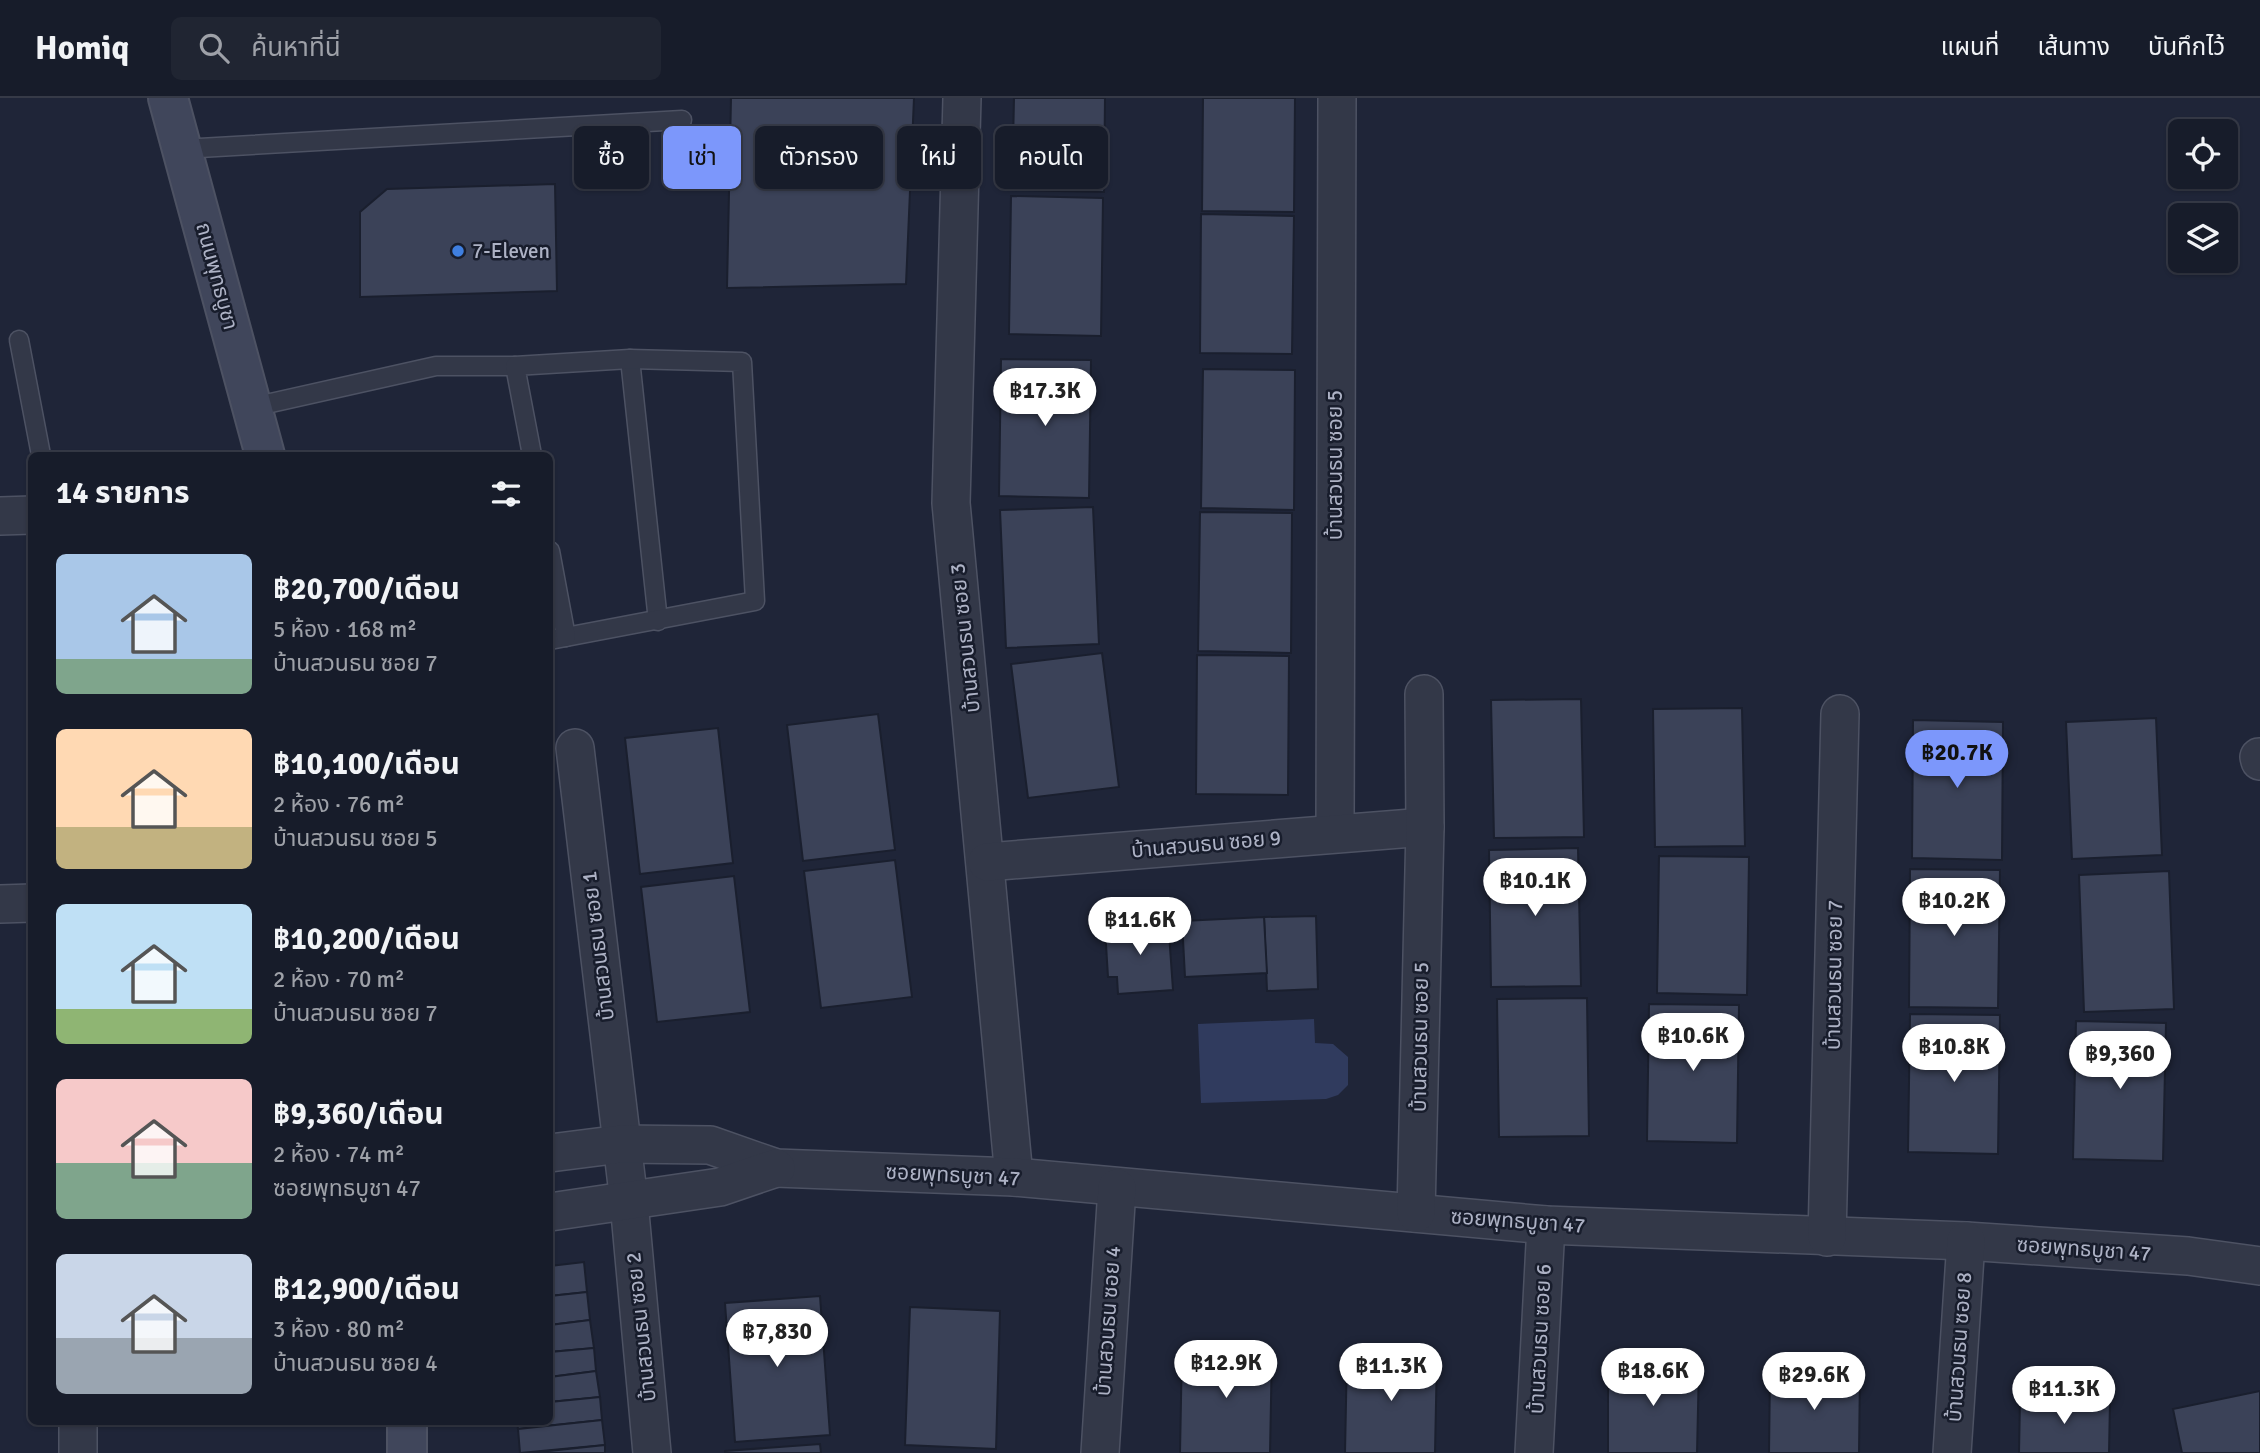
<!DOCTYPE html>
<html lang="th">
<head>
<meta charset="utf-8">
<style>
	body { margin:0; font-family:Signika,"Noto Sans Thai",sans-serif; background:#202532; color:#f1f3f6; height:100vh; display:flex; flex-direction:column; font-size:26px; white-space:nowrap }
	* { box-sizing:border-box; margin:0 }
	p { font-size:23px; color:#9ea1a8 }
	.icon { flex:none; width:38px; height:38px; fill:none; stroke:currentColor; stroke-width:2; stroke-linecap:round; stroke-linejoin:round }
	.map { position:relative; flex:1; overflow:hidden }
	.drawer { position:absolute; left:28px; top:354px; width:525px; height:973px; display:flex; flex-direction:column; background:#171c2a; border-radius:10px; box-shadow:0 2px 5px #0004,0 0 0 2px #363a47 }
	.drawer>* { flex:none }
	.guide { position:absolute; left:574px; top:28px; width:665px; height:63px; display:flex; gap:14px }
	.fabs { position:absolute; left:2168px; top:21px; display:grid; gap:14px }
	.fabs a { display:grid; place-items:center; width:70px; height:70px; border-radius:10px; background:#171c2a; box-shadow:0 2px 5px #0004,0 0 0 2px #363a47; font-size:35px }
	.price { position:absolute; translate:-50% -60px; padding:0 16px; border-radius:24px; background:#fff; color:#222; font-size:23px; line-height:46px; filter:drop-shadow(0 2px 4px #0008) }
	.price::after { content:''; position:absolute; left:50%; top:42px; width:21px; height:16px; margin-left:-10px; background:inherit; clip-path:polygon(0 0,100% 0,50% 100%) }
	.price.on { background:#7c97fb; color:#111 }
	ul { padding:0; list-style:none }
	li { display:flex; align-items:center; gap:21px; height:175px; padding:0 28px }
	li span { display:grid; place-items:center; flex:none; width:196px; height:140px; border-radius:10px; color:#555 }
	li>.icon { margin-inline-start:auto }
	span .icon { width:84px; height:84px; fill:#fffc; stroke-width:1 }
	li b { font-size:30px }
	h2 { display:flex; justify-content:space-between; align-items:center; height:84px; padding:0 28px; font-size:30px }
	.pill { padding:0 24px; border-radius:10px; background:#171c2a; box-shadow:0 2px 5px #0004,0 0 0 2px #363a47; font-size:24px; line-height:63px }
	.pill.on { background:#7c97fb; color:#111 }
	header { display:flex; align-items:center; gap:42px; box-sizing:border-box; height:98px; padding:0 35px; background:#171c2a; border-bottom:2px solid #363a47 }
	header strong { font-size:33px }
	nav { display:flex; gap:38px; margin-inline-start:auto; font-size:24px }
	.search { width:490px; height:63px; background:#202532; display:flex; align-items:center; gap:18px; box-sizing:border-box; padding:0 24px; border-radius:10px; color:#9ea1a8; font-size:26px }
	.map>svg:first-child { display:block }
	.water { fill:#303b5e }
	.building { fill:#3b4258; stroke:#1a1f2e; stroke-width:2 }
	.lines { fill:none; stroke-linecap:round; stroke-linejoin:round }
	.service-casing { stroke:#4d5263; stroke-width:21 }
	.minor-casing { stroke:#4d5263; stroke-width:40 }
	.secondary-casing { stroke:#4d5263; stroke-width:42 }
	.service { stroke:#333848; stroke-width:18 }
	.minor { stroke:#333848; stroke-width:37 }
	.secondary { stroke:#40465b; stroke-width:38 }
	.shop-dot { fill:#3f7fe0; stroke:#181d2c; stroke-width:2.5 }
	.labels { text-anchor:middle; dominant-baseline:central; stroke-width:5; stroke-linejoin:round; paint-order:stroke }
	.poi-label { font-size:21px; fill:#adb2c5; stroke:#181d2c; text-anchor:start }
	.street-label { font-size:21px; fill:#adb2c5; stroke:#181d2c }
</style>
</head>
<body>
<header>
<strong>Homiq</strong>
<div class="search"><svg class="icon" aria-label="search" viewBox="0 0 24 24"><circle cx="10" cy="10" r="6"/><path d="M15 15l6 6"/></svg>ค้นหาที่นี่</div>
<nav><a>แผนที่</a><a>เส้นทาง</a><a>บันทึกไว้</a></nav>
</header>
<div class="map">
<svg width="2260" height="1355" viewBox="0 0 2260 1355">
	<rect width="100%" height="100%" fill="#1f2538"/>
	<polygon class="water" points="1314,921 1315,945 1333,946 1348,959 1348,987 1338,997 1326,1001 1201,1005 1198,926"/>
	<g class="building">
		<polygon points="731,0 914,0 906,186 727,190"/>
		<polygon points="1014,0 1105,0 1104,94 1012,92"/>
		<polygon points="1203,0 1295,0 1294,114 1202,113"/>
		<polygon points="555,86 557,193 360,199 360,114 387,91"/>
		<polygon points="1011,98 1103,100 1101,238 1009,236"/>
		<polygon points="1201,116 1294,118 1292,256 1200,255"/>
		<polygon points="1001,261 1091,262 1089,400 999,398"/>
		<polygon points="1203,271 1295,272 1294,412 1201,410"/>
		<polygon points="1093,409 1099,546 1006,550 1000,412"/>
		<polygon points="1200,414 1292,415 1291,555 1198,553"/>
		<polygon points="1102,555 1119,689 1028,700 1011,566"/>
		<polygon points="1197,557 1289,558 1288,697 1196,696"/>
		<polygon points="1581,601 1584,739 1494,740 1491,602"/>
		<polygon points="1742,610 1745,748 1655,749 1653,611"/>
		<polygon points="878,616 895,752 803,763 787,627"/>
		<polygon points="2156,620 2162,757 2072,761 2066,624"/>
		<polygon points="1913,622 2003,624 2002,762 1912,760"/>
		<polygon points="718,630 733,765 640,776 625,640"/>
		<polygon points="1578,750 1581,888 1491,889 1489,752"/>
		<polygon points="1659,758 1749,759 1747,897 1657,895"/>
		<polygon points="895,762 912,899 821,910 804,773"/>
		<polygon points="1910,771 2000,772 1998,910 1909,909"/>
		<polygon points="2169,773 2174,911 2084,914 2079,777"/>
		<polygon points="734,778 750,914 657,924 641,789"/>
		<polygon points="1316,818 1318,891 1267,893 1264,819"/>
		<polygon points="1264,819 1267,875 1185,879 1182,823"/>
		<polygon points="1168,821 1173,892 1118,896 1117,879 1108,879 1105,830 1139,827 1138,823"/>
		<polygon points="1587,900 1589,1038 1499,1039 1497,901"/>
		<polygon points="1649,906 1739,907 1737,1045 1647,1043"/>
		<polygon points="1910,916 2000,917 1998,1056 1908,1054"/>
		<polygon points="2076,923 2166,925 2163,1063 2073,1061"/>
		<polygon points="584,1164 587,1194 550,1198 550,1168"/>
		<polygon points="587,1194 590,1222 550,1227 550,1198"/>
		<polygon points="820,1198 830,1337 735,1344 725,1205"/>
		<polygon points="910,1209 1000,1213 996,1351 905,1347"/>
		<polygon points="590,1222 594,1250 550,1254 550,1227"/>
		<polygon points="1182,1249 1272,1251 1270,1355 1180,1355"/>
		<polygon points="594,1250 596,1273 550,1279 550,1254"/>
		<polygon points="1347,1254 1437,1256 1435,1355 1345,1355"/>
		<polygon points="1608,1265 1699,1267 1697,1355 1608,1355"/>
		<polygon points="596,1273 600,1299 550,1304 550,1279"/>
		<polygon points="1770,1273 1860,1274 1859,1355 1769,1355"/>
		<polygon points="2260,1293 2260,1355 2182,1355 2173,1311"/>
		<polygon points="600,1299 602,1322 518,1331 517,1323 550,1323 550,1304"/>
		<polygon points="2020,1301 2110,1303 2109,1355 2019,1355"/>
		<polygon points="602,1322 605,1347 520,1355 518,1331"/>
		<polygon points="820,1346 821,1355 725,1355 725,1353"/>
		<polygon points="605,1347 605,1355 530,1355"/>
	</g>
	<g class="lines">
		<g class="service-casing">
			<g id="service">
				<polyline points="182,51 682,22"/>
				<polyline points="19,242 41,357"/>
				<polyline points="630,261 658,523"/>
				<polyline points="253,309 436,268 515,268"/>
				<polyline points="532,357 515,268 630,261 742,264 755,503 550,542"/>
				<polyline points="550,453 566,539"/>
			</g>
		</g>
		<g class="minor-casing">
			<g id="minor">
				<polyline points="962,0 951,405 1014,1079"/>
				<polyline points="0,418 32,417"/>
				<polyline points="575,650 629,1104 652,1355"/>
				<polyline points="2259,659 2260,663"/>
				<polyline points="1335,735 1337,0"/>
				<polyline points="987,764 1425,729"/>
				<polyline points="0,806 32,805"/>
				<polyline points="550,1055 621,1046 710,1047 776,1070 1014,1079 1546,1127 1966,1143 2188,1158 2260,1168"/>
				<polyline points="550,1114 720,1089 776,1070"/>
				<polyline points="1416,1115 1425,729 1424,596"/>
				<polyline points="1827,1139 1840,616"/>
				<polyline points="78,1323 78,1355"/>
				<polyline points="1100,1355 1117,1090"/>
				<polyline points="1534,1355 1546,1127"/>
				<polyline points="1952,1355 1966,1143"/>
			</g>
		</g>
		<g class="secondary-casing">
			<g id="secondary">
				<polyline points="168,0 265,357"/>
				<polyline points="407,1355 407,1323"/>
			</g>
		</g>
		<use href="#service" class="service"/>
		<use href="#minor" class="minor"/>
		<use href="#secondary" class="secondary"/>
	</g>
	<circle class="shop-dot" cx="458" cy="153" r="7"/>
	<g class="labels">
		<g class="poi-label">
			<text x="472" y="153">7-Eleven</text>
		</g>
		<g class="street-label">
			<text transform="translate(217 178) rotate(75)">ถนนพุทธบูชา</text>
			<text transform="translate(1335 367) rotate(-90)">บ้านสวนธน ซอย 5</text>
			<text transform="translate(965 540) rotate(-96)">บ้านสวนธน ซอย 3</text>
			<text transform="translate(1206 746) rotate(-5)">บ้านสวนธน ซอย 9</text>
			<text transform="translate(598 848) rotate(-97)">บ้านสวนธน ซอย 1</text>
			<text transform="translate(1834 877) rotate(-89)">บ้านสวนธน ซอย 7</text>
			<text transform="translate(1420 939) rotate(-89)">บ้านสวนธน ซอย 5</text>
			<text transform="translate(953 1077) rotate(3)">ซอยพุทธบูชา 47</text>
			<text transform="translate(1518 1123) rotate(4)">ซอยพุทธบูชา 47</text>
			<text transform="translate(2084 1151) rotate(4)">ซอยพุทธบูชา 47</text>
			<text transform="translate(1108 1223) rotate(-86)">บ้านสวนธน ซอย 4</text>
			<text transform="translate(641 1229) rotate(-96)">บ้านสวนธน ซอย 2</text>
			<text transform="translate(1540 1241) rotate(-87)">บ้านสวนธน ซอย 6</text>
			<text transform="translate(1959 1249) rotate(-86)">บ้านสวนธน ซอย 8</text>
		</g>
	</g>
</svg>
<div class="fabs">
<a><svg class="icon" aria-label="locate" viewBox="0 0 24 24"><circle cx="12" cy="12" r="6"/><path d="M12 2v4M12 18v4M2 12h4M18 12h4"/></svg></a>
<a><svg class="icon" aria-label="layers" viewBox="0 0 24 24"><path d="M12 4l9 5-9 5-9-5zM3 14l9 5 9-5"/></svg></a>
</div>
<b class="price" style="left:1045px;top:330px">฿17.3K</b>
<b class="price on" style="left:1957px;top:692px">฿20.7K</b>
<b class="price" style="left:1535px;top:820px">฿10.1K</b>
<b class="price" style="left:1954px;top:840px">฿10.2K</b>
<b class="price" style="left:1140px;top:859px">฿11.6K</b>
<b class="price" style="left:1693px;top:975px">฿10.6K</b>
<b class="price" style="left:1954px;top:986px">฿10.8K</b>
<b class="price" style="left:2120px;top:993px">฿9,360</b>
<b class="price" style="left:777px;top:1271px">฿7,830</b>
<b class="price" style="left:1226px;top:1302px">฿12.9K</b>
<b class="price" style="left:1391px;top:1305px">฿11.3K</b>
<b class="price" style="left:1653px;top:1310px">฿18.6K</b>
<b class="price" style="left:1814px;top:1314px">฿29.6K</b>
<b class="price" style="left:2064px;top:1328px">฿11.3K</b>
<div class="guide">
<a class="pill">ซื้อ</a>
<a class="pill on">เช่า</a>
<a class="pill">ตัวกรอง</a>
<a class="pill">ใหม่</a>
<a class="pill">คอนโด</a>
</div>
<section class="drawer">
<h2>14 รายการ<svg class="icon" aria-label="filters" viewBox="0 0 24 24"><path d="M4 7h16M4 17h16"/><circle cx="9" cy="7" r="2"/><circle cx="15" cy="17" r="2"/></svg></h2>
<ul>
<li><span style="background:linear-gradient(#a9c7e8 75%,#7fa58c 0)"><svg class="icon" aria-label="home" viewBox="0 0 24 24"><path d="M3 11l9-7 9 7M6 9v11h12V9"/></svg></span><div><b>฿20,700/เดือน</b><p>5 ห้อง · 168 m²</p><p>บ้านสวนธน ซอย 7</p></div></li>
<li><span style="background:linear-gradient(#ffd9b3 70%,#c2b280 0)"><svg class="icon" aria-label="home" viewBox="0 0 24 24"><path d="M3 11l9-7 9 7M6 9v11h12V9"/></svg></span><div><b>฿10,100/เดือน</b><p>2 ห้อง · 76 m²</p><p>บ้านสวนธน ซอย 5</p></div></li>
<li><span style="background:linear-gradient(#bfe0f5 75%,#8fb573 0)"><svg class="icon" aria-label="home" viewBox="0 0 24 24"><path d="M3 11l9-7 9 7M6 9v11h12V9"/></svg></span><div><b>฿10,200/เดือน</b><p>2 ห้อง · 70 m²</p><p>บ้านสวนธน ซอย 7</p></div></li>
<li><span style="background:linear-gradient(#f6c9c9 60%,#7fa58c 0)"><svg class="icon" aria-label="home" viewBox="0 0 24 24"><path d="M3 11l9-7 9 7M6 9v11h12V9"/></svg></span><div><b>฿9,360/เดือน</b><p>2 ห้อง · 74 m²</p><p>ซอยพุทธบูชา 47</p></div></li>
<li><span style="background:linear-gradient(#c9d6e8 60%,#9aa5b1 0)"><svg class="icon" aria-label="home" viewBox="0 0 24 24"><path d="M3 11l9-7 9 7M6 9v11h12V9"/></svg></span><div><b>฿12,900/เดือน</b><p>3 ห้อง · 80 m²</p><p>บ้านสวนธน ซอย 4</p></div></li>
</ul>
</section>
</div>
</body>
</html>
